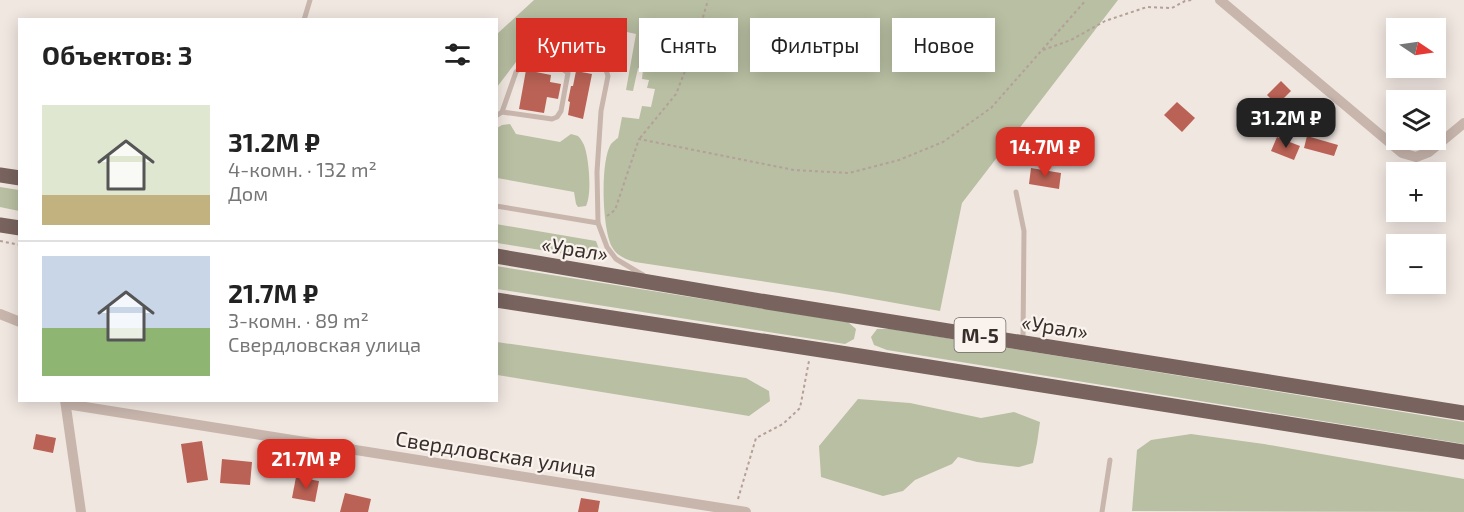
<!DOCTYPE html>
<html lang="ru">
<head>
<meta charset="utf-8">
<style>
	body { margin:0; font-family:"Exo 2",sans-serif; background:#f2f2f2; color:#222; height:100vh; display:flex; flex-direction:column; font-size:22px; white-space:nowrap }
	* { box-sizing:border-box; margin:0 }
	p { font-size:20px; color:#767676 }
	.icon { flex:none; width:33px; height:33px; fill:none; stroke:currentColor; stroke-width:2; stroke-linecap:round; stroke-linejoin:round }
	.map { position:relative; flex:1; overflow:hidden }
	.sheet { position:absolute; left:18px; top:18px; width:480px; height:384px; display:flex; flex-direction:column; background:#fff; border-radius:0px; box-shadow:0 3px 15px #0003 }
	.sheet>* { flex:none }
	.top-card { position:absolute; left:516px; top:18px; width:570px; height:54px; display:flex; gap:12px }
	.needle { width:39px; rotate:103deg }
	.tools { position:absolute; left:1386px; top:18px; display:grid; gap:12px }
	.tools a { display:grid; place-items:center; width:60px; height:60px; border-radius:0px; background:#fff; box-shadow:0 3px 15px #0003; font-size:30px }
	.price { position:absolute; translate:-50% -51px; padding:0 14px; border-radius:12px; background:#d93025; color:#fff; font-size:20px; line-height:39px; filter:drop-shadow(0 2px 3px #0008) }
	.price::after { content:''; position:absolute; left:50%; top:36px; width:18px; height:14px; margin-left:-9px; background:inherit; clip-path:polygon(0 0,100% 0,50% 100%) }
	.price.selected { background:#222; color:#fff }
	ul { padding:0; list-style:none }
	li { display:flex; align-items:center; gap:18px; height:150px; padding:0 24px }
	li+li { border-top:2px solid #e0e0e0 }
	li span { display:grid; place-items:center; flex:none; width:168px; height:120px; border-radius:0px; color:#555 }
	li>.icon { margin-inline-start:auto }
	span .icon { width:72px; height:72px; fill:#fffc; stroke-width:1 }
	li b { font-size:26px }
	h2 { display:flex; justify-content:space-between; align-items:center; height:72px; padding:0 24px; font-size:26px }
	.chip { padding:0 21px; border-radius:0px; background:#fff; box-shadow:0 3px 15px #0003; font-size:21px; line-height:54px }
	.chip.selected { background:#d93025; color:#fff }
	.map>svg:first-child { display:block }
	.green { fill:#b8bfa2 }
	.building { fill:#ba6255 }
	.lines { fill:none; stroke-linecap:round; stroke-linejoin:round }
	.path { stroke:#b4a098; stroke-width:2; stroke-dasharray:3 3; stroke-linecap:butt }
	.lane { stroke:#c8b6ad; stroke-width:5 }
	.street { stroke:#c8b6ad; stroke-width:10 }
	.primary { stroke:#78635e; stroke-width:15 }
	.labels { text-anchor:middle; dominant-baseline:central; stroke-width:4.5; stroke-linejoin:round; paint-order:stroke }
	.shield { fill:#f9f2ed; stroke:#716965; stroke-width:1.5 }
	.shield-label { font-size:20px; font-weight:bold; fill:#372e2b }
	.street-label { font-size:21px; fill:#372e2b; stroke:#f9f2ed }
</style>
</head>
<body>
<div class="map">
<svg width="1464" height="512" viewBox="0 0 1464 512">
	<rect width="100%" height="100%" fill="#f1e7e1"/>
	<g class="green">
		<path d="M534,0H1118L962,203L940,311L839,293L635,262C625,259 617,256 612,247C602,229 600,161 611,144C613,142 616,139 618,138L622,117L639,119L642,106L651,107L655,89L647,88L649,80L642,79L643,69L638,68L633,91L626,90L636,34L627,32C624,43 623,54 610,52L612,43L619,44L622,32L613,31L610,42L602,41L600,52L532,41L497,87V34Z"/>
		<path d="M510,124L516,134L560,142L571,134L578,136C581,139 584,144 585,148C589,161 592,194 586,206L578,207L576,204L574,192L497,178V128L502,125Z"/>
		<polygon points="0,187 19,190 19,211 0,207"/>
		<polygon points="496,224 596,241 603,260 497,243"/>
		<polygon points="496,266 848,322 856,329 854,339 845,344 497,289"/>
		<polygon points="877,329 891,329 1464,422 1464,444 887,350 874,345 871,337"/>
		<polygon points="497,342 746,378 769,391 770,401 749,416 497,375"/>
		<polygon points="858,399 910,403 981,418 1014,412 1040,422 1037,443 1033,463 1019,467 977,462 958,457 952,464 915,480 903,491 883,496 821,477 819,446"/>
		<polygon points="1191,434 1264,444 1464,479 1464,512 1132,511 1137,450 1151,440"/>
	</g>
	<g class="building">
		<polygon points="526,70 551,75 550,82 561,84 558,99 547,97 544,113 519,109"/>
		<polygon points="576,71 592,74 583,119 568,115 570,102 568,101 571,86 573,86"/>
		<polygon points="1281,81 1291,91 1277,105 1267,95"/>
		<polygon points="1177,102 1195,118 1182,132 1164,115"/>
		<polygon points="1307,136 1338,145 1334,156 1304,148"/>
		<polygon points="1277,137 1300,146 1294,160 1271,151"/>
		<polygon points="1031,168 1061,173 1059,189 1029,184"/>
		<polygon points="36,434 56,438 53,453 33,449"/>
		<polygon points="202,441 208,480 187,483 181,444"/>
		<polygon points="222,459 252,462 250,485 220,483"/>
		<polygon points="296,477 319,481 315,502 292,498"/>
		<polygon points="345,493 371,499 368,512 340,512"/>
		<polygon points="581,498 600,501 598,512 578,512"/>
	</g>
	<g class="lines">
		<g class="path">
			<polyline points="1043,50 1071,40 1105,21 1147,7 1172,8 1185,1 1192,0"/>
			<polyline points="640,138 676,94 694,48 708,0"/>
			<polyline points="607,216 615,210 639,139 794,170 849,173 899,160 943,142 991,108 1086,0"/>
			<polyline points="0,241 20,245"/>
			<polyline points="738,499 756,438 783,424 800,408 809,361"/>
		</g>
		<g class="lane">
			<polyline points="304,20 310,0"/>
			<polyline points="502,112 552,119 557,117 561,111 568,73 558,66 525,63"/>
			<polyline points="496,116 502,112 516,72 532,57 545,54 561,54 595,60 602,65 606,70 608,76 601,111 597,172 598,223 607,247 616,259 643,275"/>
			<polyline points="1016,192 1024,231 1023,340"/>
			<polyline points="496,206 598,223"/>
			<polyline points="1102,512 1110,460"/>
		</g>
		<g class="street">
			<polyline points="1220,0 1402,153 1416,157 1429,152 1464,123"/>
			<polyline points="0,314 20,322"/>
			<polyline points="65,400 81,512"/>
			<polyline points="66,404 746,512"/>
		</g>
		<g class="primary">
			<polyline points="0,175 20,178"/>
			<polyline points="0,225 20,228"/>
			<polyline points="496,256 767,302 1464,413"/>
			<polyline points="496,300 860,356 1464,452"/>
		</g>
	</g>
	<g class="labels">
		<rect class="shield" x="954.5" y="318" width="51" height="34" rx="4.5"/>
		<g class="shield-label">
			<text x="980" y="335">М-5</text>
		</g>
		<g class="street-label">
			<text transform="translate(575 248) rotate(9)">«Урал»</text>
			<text transform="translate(1055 326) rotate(9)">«Урал»</text>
			<text transform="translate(496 453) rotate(9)">Свердловская улица</text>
		</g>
	</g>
</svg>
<div class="tools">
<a><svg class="needle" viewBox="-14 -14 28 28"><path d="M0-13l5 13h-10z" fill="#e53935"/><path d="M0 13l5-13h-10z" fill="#767676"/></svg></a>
<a><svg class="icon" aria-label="layers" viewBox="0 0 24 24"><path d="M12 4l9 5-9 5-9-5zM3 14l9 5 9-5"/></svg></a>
<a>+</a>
<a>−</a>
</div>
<b class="price selected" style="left:1286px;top:149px">31.2M ₽</b>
<b class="price" style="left:1045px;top:178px">14.7M ₽</b>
<b class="price" style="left:306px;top:490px">21.7M ₽</b>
<div class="top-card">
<a class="chip selected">Купить</a>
<a class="chip">Снять</a>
<a class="chip">Фильтры</a>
<a class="chip">Новое</a>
</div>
<section class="sheet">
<h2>Объектов: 3<svg class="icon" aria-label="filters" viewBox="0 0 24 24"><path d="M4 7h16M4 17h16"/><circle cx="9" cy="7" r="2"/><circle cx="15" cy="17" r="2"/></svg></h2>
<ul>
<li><span style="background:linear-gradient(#dfe7d0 75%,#c2b280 0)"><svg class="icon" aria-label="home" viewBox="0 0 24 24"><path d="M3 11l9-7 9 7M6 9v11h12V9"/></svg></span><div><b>31.2M ₽</b><p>4-комн. · 132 m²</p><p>Дом</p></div></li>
<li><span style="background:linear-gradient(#c9d6e8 60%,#8fb573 0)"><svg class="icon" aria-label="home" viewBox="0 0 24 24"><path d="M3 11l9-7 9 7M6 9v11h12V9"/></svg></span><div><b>21.7M ₽</b><p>3-комн. · 89 m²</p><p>Свердловская улица</p></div></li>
</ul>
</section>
</div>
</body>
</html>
